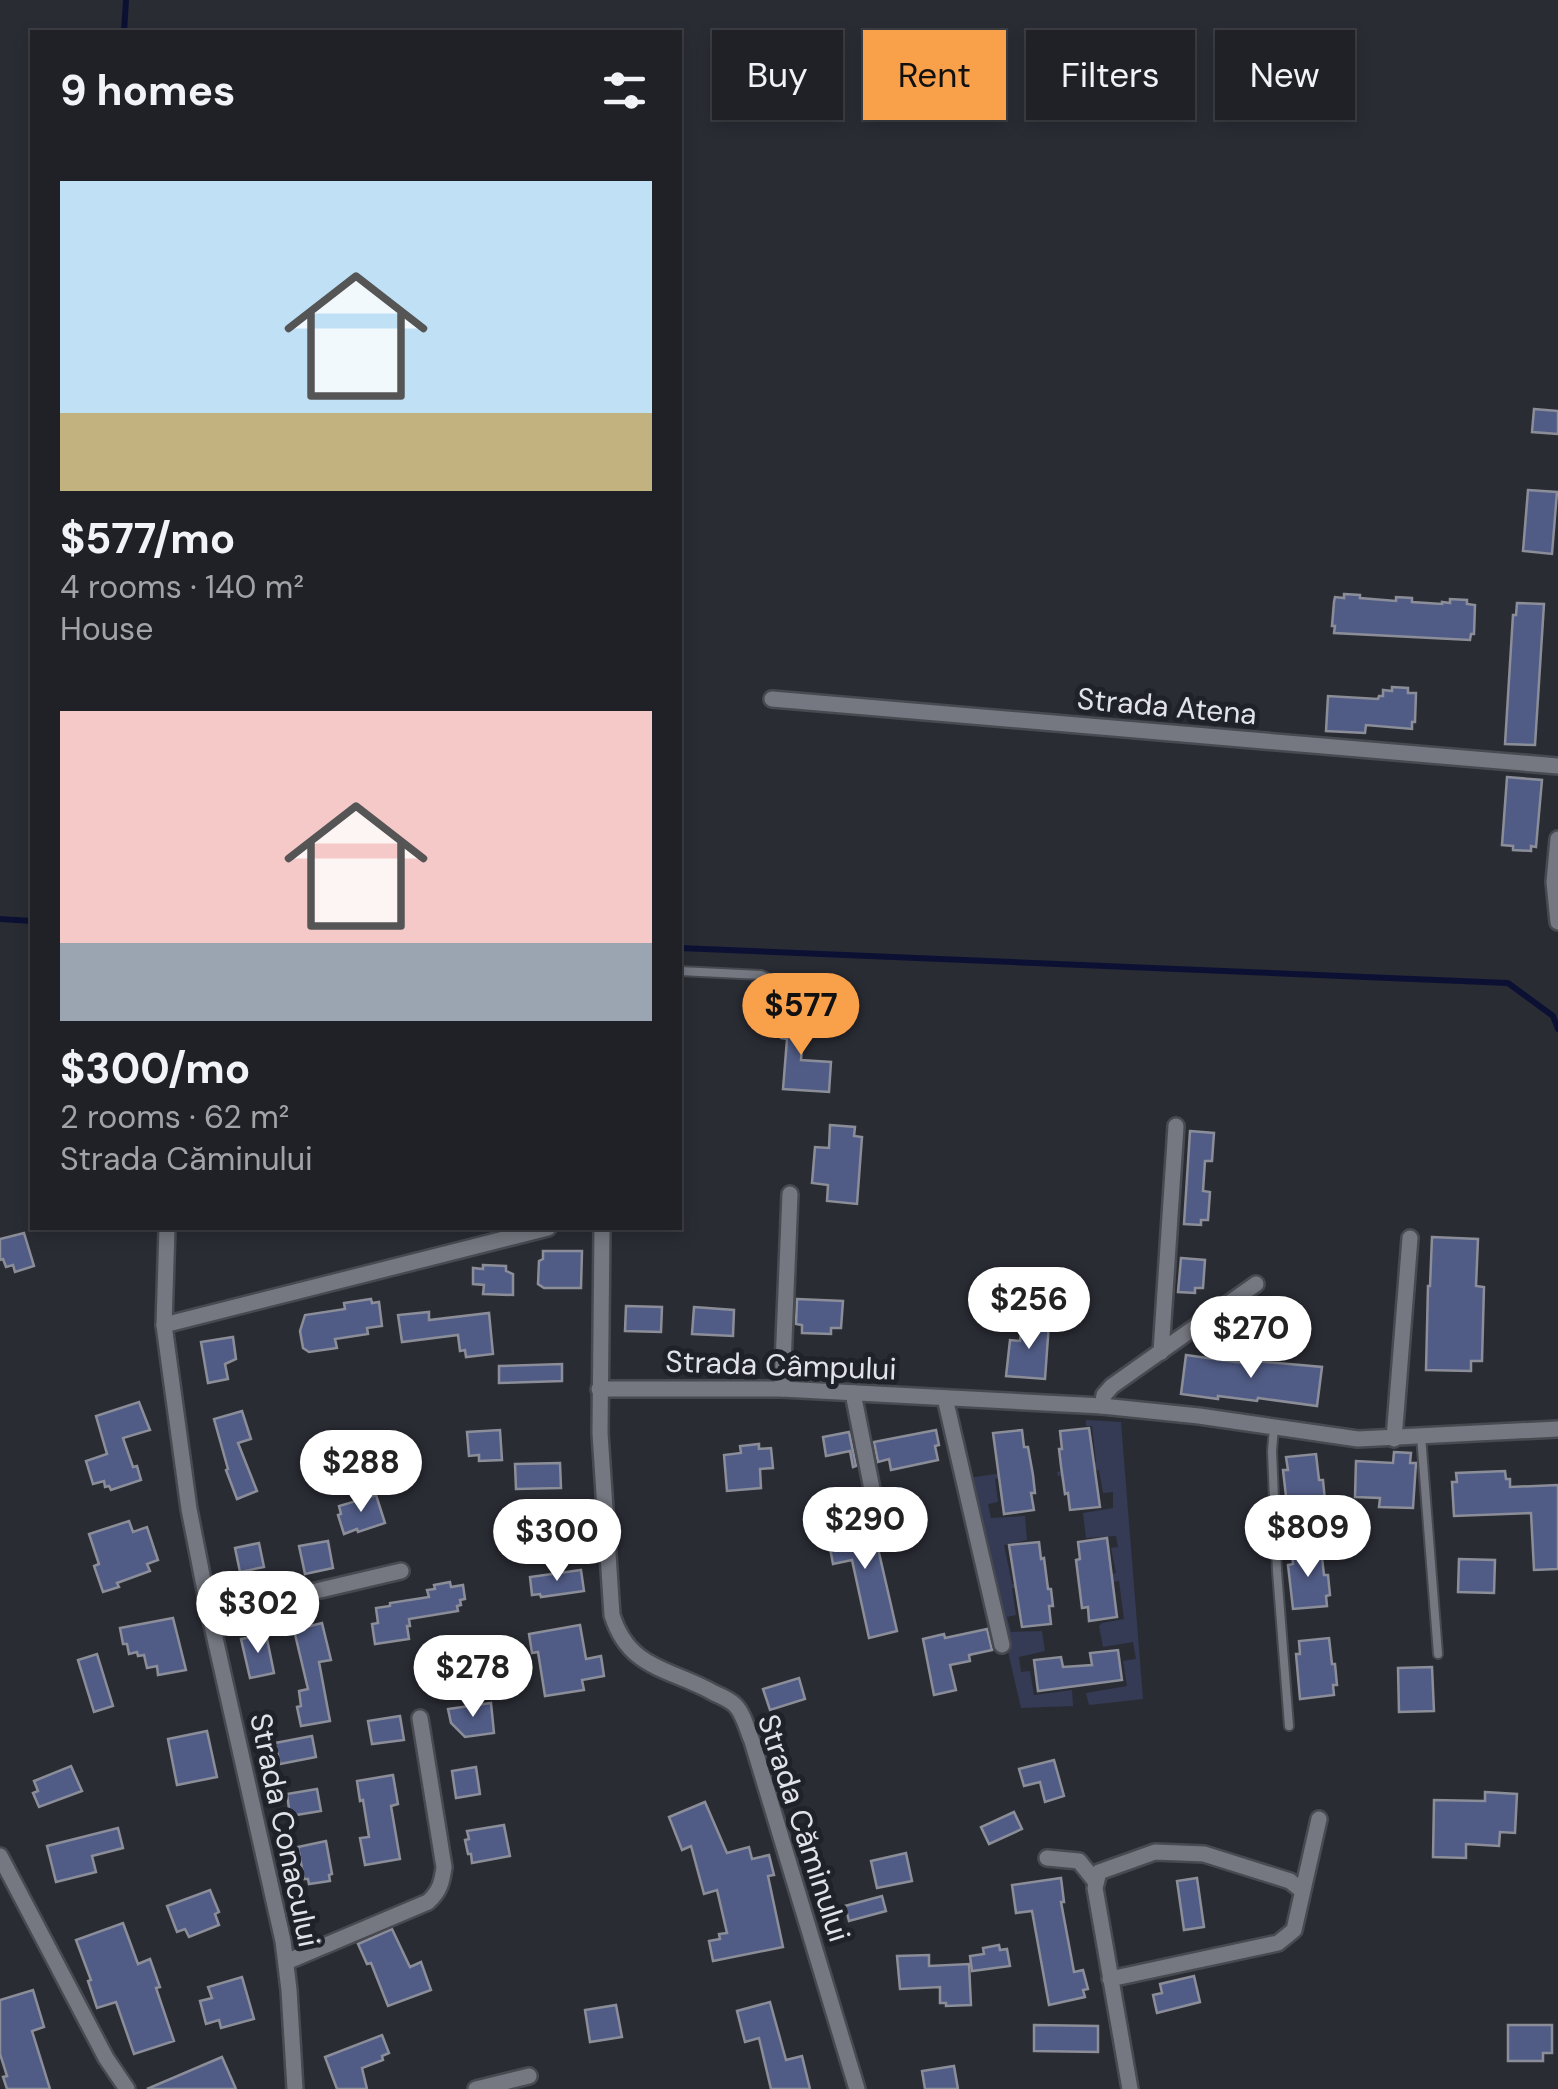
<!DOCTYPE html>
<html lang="en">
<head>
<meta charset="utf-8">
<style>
	body { margin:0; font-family:"DM Sans",sans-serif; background:#2d2e33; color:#f1f3f6; height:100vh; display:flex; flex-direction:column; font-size:38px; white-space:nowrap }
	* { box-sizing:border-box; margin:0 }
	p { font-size:32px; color:#a2a3a7 }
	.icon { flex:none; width:55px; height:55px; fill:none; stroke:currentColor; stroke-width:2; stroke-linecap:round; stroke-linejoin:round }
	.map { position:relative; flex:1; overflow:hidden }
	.side { position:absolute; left:30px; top:30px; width:652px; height:1200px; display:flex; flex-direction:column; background:#202127; border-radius:0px; box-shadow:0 5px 15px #0003,0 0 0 2px #3d3e44 }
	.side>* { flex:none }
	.banner { position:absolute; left:712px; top:30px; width:695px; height:90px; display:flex; gap:20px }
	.price { position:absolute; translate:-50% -85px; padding:0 22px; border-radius:35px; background:#fff; color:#222; font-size:32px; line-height:65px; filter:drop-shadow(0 2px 5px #0008) }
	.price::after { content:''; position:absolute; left:50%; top:60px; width:30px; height:22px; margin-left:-15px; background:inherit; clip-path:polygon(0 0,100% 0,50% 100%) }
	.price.selected { background:#f8a14a; color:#111 }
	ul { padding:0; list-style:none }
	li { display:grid; align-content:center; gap:20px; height:530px; padding:0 30px }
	li span { display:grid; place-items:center; height:310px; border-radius:0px; color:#555 }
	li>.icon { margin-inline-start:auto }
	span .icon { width:180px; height:180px; fill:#fffc; stroke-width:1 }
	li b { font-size:42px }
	h2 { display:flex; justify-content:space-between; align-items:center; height:120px; padding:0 30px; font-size:42px }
	.tag { padding:0 35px; border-radius:0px; background:#202127; box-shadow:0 5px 15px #0003,0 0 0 2px #3d3e44; font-size:35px; line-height:90px }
	.tag.selected { background:#f8a14a; color:#111 }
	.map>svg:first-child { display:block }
	.green { fill:#353b54 }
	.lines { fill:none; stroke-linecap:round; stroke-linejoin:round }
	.stream { stroke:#0c1134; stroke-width:6 }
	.building { fill:#515c86; stroke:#8b8e98; stroke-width:2.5 }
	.service-casing { stroke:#484a51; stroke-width:12 }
	.minor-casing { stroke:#484a51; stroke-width:20 }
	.service { stroke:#757881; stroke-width:8 }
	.minor { stroke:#757881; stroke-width:15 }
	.labels { text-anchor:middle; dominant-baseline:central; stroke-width:10; stroke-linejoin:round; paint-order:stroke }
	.street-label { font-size:30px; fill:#e2e3e9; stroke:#20222a }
</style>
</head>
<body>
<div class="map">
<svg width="1558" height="2089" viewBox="0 0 1558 2089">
	<rect width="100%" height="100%" fill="#2a2c34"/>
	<g class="green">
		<polygon points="1086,1420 1121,1422 1143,1699 1089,1705 1086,1693 1127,1686 1123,1661 1136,1659 1133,1642 1103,1647 1099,1626 1102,1623 1124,1619 1119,1581 1080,1587 1079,1579 1116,1573 1111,1548 1118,1547 1116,1536 1086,1538 1083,1513 1113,1508 1113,1492 1103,1493 1099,1470 1058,1476 1057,1472 1062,1471 1062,1468 1096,1462 1092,1426 1086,1426"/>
		<polygon points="1031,1469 1032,1473 995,1479 998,1502 988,1504 991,1518 1025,1516 1027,1540 1004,1545 1012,1584 1047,1579 1048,1582 1012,1588 1016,1615 1007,1617 1011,1632 1042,1631 1045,1651 1019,1657 1021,1672 1030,1671 1034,1695 1072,1690 1073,1706 1021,1708 968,1478"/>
	</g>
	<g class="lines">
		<g class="stream">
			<polyline points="124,32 126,0"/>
			<polyline points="0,919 32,921"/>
			<polyline points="680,948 1508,983 1553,1016 1558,1029"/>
		</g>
	</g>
	<g class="building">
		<polygon points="1534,409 1558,411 1558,434 1532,432"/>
		<polygon points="1528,490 1557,492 1552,554 1523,551"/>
		<polygon points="1344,594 1360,595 1360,598 1396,601 1396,597 1412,598 1412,602 1442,604 1442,602 1450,603 1450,599 1467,600 1467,604 1475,605 1474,634 1471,634 1470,640 1334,633 1335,626 1332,626 1334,602 1335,597 1344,598"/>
		<polygon points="1517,603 1544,604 1535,745 1505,744 1513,615 1516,615"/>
		<polygon points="1392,687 1408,688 1408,693 1416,693 1415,722 1412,722 1412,729 1366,725 1365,733 1326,731 1328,696 1378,699 1379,696 1383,696 1383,690 1392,691"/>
		<polygon points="1507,777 1542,780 1536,847 1531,846 1531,851 1513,850 1513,846 1502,845"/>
		<polygon points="783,1009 805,1011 801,1060 831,1062 829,1092 783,1089 787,1039 781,1038"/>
		<polygon points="830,1125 855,1127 854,1136 862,1137 857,1204 827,1201 828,1185 812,1183 815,1147 829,1148"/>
		<polygon points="1190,1131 1214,1133 1212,1161 1205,1161 1203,1191 1210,1192 1208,1220 1201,1220 1201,1225 1184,1224"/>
		<polygon points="24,1233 34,1266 15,1272 13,1265 6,1267 3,1259 0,1260 0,1239"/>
		<polygon points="1432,1237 1478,1239 1476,1286 1484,1287 1482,1361 1471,1361 1471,1371 1426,1370 1428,1286 1430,1286"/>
		<polygon points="543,1251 582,1251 581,1288 544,1288 538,1284 539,1261 543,1259"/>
		<polygon points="1181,1258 1205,1260 1203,1288 1195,1288 1195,1293 1178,1292"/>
		<polygon points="483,1265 506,1266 506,1271 513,1274 513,1295 483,1294 484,1285 473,1284 473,1268 483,1269"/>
		<polygon points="371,1299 372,1303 379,1302 382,1326 367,1328 368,1334 335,1339 337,1348 309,1352 303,1348 300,1331 305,1315 345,1309 344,1303"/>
		<polygon points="797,1299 843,1301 841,1328 831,1328 831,1334 802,1333 802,1325 796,1324"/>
		<polygon points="626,1306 662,1307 661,1332 625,1331"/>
		<polygon points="694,1307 734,1310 733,1336 692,1334"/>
		<polygon points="429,1312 429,1320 489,1313 493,1354 466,1357 465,1350 460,1351 458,1335 402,1342 398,1315"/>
		<polygon points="1022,1321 1049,1323 1045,1379 1006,1376 1010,1340 1020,1341"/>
		<polygon points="233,1337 236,1359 225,1364 228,1379 208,1383 201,1342"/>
		<polygon points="1186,1355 1244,1363 1244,1360 1322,1367 1317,1406 1258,1398 1257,1401 1218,1396 1218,1399 1181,1394"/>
		<polygon points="562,1364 562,1381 499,1383 499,1366"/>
		<polygon points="139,1402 150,1430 123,1438 133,1467 137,1466 141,1480 111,1490 109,1486 105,1487 104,1481 93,1484 86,1461 107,1454 96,1416"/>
		<polygon points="242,1411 251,1439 238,1443 257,1491 237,1499 226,1470 228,1469 214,1419"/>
		<polygon points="1089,1428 1100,1507 1070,1510 1068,1493 1065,1494 1061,1466 1059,1449 1062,1449 1060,1431"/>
		<polygon points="500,1430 502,1460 479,1461 479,1455 469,1456 467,1432"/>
		<polygon points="936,1430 939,1445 935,1446 938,1460 891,1470 889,1459 878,1462 874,1442"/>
		<polygon points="1022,1430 1024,1447 1028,1447 1033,1475 1035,1493 1031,1493 1034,1510 1004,1514 993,1433"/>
		<polygon points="849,1432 856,1466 853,1467 850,1451 826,1456 823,1437"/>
		<polygon points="759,1444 759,1449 771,1448 773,1468 760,1469 761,1488 727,1491 724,1455 741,1453 740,1446"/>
		<polygon points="1394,1452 1411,1453 1410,1463 1416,1463 1413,1508 1379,1507 1380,1498 1355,1497 1356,1461 1393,1463"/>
		<polygon points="1316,1454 1319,1480 1323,1480 1325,1501 1321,1501 1322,1511 1288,1514 1283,1470 1288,1470 1286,1457"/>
		<polygon points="560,1463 561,1488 516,1489 515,1464"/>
		<polygon points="1505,1471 1506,1479 1510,1479 1510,1487 1558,1485 1558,1569 1534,1570 1531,1513 1454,1516 1452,1482 1457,1482 1456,1473"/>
		<polygon points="376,1495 385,1523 358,1532 357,1529 344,1534 338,1515 341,1514 339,1506"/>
		<polygon points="871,1518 897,1631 869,1638 852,1560 833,1564 826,1527"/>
		<polygon points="129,1521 133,1532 147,1527 158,1560 147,1564 150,1571 117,1583 119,1587 103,1592 94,1566 99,1564 89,1534"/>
		<polygon points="1107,1538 1117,1617 1089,1621 1088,1607 1082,1608 1076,1560 1080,1559 1078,1542"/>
		<polygon points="328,1541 333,1568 305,1574 299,1546"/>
		<polygon points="1039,1542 1041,1559 1044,1558 1048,1589 1051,1589 1053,1606 1049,1606 1051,1624 1022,1627 1009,1545"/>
		<polygon points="259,1543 264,1567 240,1572 235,1548"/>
		<polygon points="1321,1549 1324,1575 1328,1575 1330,1595 1326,1596 1327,1606 1293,1609 1288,1565 1293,1564 1292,1552"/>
		<polygon points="1459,1559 1495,1560 1494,1593 1458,1592"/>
		<polygon points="581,1570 584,1591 541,1597 540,1594 532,1595 530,1577"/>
		<polygon points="450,1582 451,1587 463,1585 465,1599 460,1600 461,1605 457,1606 458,1611 409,1619 410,1626 407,1626 409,1639 375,1644 372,1624 378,1623 376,1608 390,1606 390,1603 429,1597 427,1590 435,1589 434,1585"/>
		<polygon points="173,1618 186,1670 158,1675 157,1666 147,1668 144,1655 138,1656 137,1652 129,1654 127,1644 123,1644 120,1628"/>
		<polygon points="322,1623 331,1660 319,1662 330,1721 301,1726 297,1707 301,1706 299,1691 308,1689 294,1630"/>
		<polygon points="580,1625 586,1659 601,1656 604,1676 582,1680 584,1690 545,1696 538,1652 532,1653 529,1634"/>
		<polygon points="987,1629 992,1650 969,1655 970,1661 950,1665 956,1690 934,1695 923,1639 944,1634 945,1638"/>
		<polygon points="266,1634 274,1673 250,1678 241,1639"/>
		<polygon points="1329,1638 1332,1664 1335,1664 1337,1685 1333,1685 1334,1695 1300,1699 1296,1654 1300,1654 1299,1641"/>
		<polygon points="474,1649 478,1668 450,1674 451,1681 423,1687 417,1660"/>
		<polygon points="1118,1650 1122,1680 1038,1691 1034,1660 1061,1657 1063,1667 1092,1665 1090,1653"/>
		<polygon points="97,1654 113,1706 94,1712 78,1660"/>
		<polygon points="1432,1667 1434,1711 1399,1712 1398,1668"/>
		<polygon points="799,1678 805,1699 770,1710 763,1689"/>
		<polygon points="491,1703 494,1733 465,1737 451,1723 448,1709"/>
		<polygon points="400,1716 404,1740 372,1744 368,1721"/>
		<polygon points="207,1731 217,1777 177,1785 168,1739"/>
		<polygon points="312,1736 316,1757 280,1764 275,1743"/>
		<polygon points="1054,1760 1064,1796 1045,1802 1040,1782 1024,1786 1019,1769"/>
		<polygon points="71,1766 82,1791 39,1807 33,1793 38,1791 34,1781"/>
		<polygon points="476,1767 480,1794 456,1798 452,1771"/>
		<polygon points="393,1775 398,1804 391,1806 400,1859 365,1865 360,1838 369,1837 363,1800 360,1801 357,1781"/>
		<polygon points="317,1789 321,1811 290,1816 287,1794"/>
		<polygon points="1485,1792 1517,1794 1515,1833 1500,1832 1499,1846 1466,1844 1466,1858 1433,1857 1434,1800 1485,1801"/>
		<polygon points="705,1802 727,1853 749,1847 752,1859 769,1855 774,1875 768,1876 783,1947 713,1961 709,1941 720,1939 719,1934 727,1933 717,1890 704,1894 691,1846 682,1850 669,1817"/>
		<polygon points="1014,1812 1022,1829 989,1844 981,1827"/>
		<polygon points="504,1825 510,1856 472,1863 471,1854 468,1854 465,1840 469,1839 467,1831"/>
		<polygon points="118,1828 123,1848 92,1856 96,1872 56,1882 47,1846"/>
		<polygon points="326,1841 332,1874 329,1875 330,1881 309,1884 308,1879 304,1879 298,1847"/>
		<polygon points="906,1853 912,1881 877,1888 871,1861"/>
		<polygon points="1061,1878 1064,1902 1061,1902 1074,1972 1083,1970 1088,1989 1083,1990 1085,1997 1049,2005 1032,1911 1016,1913 1012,1885"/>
		<polygon points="1197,1878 1204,1927 1184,1930 1177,1881"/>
		<polygon points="210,1890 219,1912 215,1914 219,1925 189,1937 185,1929 177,1932 167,1906"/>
		<polygon points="882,1896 886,1911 849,1921 845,1906"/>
		<polygon points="123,1923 138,1964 150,1959 160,1987 156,1988 174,2041 134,2054 116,2002 97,2008 88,1981 91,1980 76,1940"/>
		<polygon points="392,1929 410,1967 421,1962 431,1990 388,2006 371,1963 367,1964 358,1944"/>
		<polygon points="999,1945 1000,1950 1007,1949 1010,1966 972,1971 970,1956 984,1954 983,1948"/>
		<polygon points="929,1955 929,1966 969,1964 971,2005 946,2006 946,2003 940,2003 940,1987 900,1989 897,1956"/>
		<polygon points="1194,1976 1200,2002 1157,2013 1153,1995 1162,1993 1160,1984"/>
		<polygon points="242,1977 254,2019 221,2028 219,2020 206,2024 200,2001 212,1998 208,1987"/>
		<polygon points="33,1990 44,2027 32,2031 50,2089 7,2089 3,2077 7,2076 0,2054 0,2000"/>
		<polygon points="770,2002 786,2060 802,2056 810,2089 771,2089 759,2038 745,2042 737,2011"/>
		<polygon points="616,2005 622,2037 590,2042 585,2010"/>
		<polygon points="1034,2025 1098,2026 1098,2052 1034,2051"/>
		<polygon points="1508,2025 1552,2025 1552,2053 1543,2053 1543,2061 1508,2061"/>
		<polygon points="382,2035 389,2053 382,2056 383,2060 362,2068 367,2089 337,2089 325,2057"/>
		<polygon points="222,2057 236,2089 147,2089"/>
		<polygon points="954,2066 958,2089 925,2089 922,2071"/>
	</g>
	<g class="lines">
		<g class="service-casing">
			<g id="service">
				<path d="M680,971L761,975C773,979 774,988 774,999"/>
				<polyline points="1274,1427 1272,1451 1277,1571 1289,1726"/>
				<polyline points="1421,1436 1438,1654"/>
			</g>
		</g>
		<g class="minor-casing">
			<g id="minor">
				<polyline points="772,699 1558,766"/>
				<polyline points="1558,839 1554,882 1558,922"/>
				<polyline points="167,1228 164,1325 189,1509 210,1616 283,1941 289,1990 295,2089"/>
				<path d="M602,1228L600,1433L612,1615C629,1670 670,1668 714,1693C721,1696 730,1700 735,1705C744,1714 747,1730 752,1741L857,2089"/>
				<polyline points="164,1325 548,1228"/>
				<polyline points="1161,1352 1176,1126"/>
				<polyline points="599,1389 782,1389 1102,1406 1199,1416 1358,1439 1558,1429"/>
				<polyline points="782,1389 790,1194"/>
				<polyline points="945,1398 1002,1645"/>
				<polyline points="1102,1406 1104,1395 1112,1386 1256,1284"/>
				<polyline points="1394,1439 1410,1238"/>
				<polyline points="841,1509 866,1502 870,1500 872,1489 853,1393"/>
				<polyline points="210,1616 401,1571"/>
				<polyline points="0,1856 106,2058 127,2089"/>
				<polyline points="1047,1858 1079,1861 1095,1881"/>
				<path d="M286,1962L428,1902C440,1891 442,1882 444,1867L420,1718"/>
				<polyline points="1110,1979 1278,1943 1294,1930 1319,1819"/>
				<polyline points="476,2089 529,2076"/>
				<polyline points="1130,2089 1095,1888 1099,1872 1155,1852 1204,1854 1290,1881 1301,1890"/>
			</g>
		</g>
		<use href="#service" class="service"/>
		<use href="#minor" class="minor"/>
	</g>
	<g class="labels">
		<g class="street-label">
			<text transform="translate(1167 706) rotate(5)">Strada Atena</text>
			<text transform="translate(781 1365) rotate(2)">Strada Câmpului</text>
			<text transform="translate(804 1828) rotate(72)">Strada Căminului</text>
			<text transform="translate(285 1830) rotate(78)">Strada Conacului</text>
		</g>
	</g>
</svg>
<b class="price selected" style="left:801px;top:1058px">$577</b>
<b class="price" style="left:1029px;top:1352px">$256</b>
<b class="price" style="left:1251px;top:1381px">$270</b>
<b class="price" style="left:361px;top:1515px">$288</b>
<b class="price" style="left:865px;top:1572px">$290</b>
<b class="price" style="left:1308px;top:1580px">$809</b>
<b class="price" style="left:557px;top:1584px">$300</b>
<b class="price" style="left:258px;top:1656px">$302</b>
<b class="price" style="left:473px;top:1720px">$278</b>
<div class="banner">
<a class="tag">Buy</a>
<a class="tag selected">Rent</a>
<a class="tag">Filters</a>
<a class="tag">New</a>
</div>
<section class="side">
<h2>9 homes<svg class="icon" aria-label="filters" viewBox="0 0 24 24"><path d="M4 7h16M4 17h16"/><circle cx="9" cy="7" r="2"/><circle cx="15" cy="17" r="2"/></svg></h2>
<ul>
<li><span style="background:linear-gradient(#bfe0f5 75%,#c2b280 0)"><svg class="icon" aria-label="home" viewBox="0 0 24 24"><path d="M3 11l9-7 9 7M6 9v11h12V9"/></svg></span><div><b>$577/mo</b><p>4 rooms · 140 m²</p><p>House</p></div></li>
<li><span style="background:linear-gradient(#f6c9c9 75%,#9aa5b1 0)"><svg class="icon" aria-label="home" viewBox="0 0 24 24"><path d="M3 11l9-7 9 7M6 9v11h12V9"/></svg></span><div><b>$300/mo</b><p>2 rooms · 62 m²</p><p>Strada Căminului</p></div></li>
</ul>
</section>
</div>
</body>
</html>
